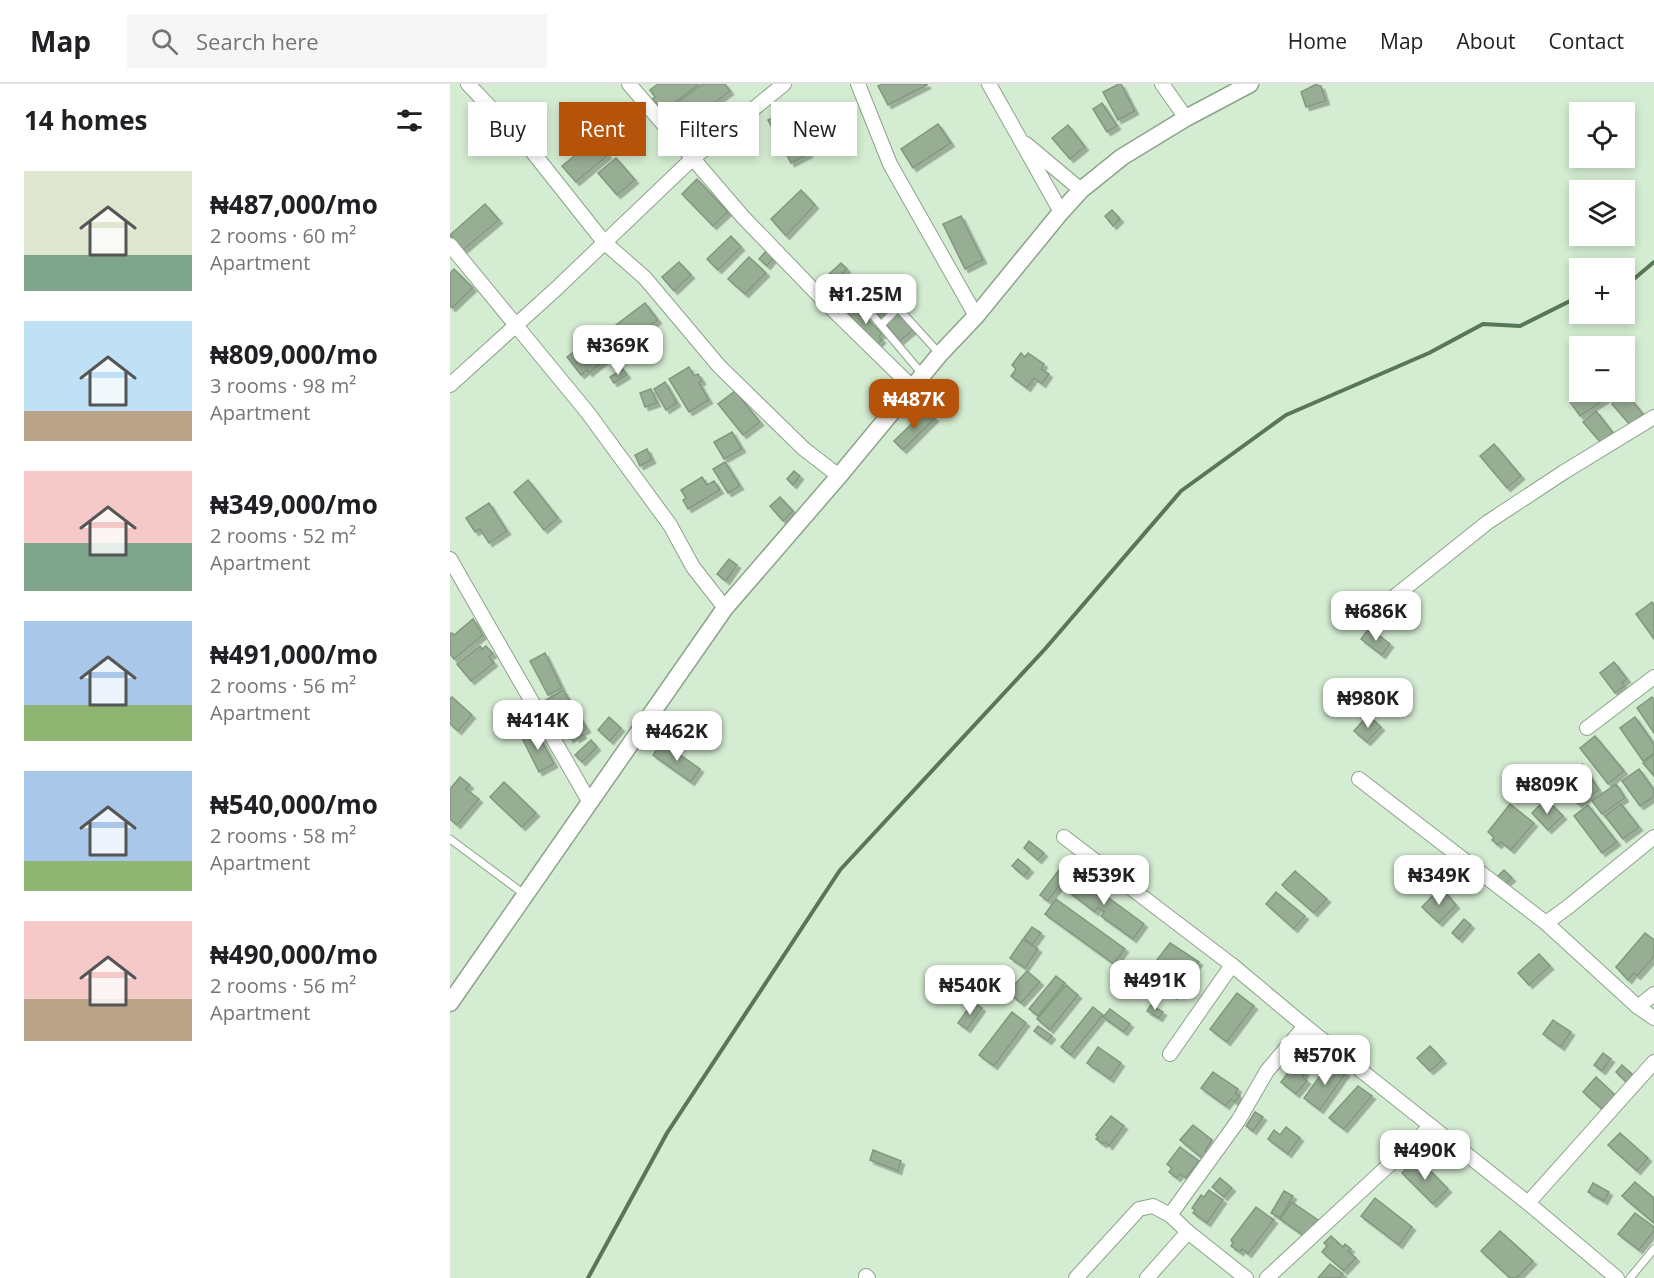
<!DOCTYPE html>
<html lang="en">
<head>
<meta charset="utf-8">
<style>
	body { margin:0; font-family:"Open Sans",sans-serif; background:#f6f6f6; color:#202124; height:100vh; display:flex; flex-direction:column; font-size:22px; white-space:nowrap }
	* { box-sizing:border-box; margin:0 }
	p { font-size:20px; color:#757577 }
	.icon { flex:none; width:33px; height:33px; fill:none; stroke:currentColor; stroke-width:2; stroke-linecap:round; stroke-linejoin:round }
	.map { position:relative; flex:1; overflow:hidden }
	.panel { display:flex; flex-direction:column; background:#fff; width:450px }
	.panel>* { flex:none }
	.top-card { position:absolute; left:18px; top:18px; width:570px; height:54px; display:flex; gap:12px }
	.controls { position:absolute; left:1119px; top:18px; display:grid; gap:12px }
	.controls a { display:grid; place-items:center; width:66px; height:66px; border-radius:0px; background:#fff; box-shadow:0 3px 9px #0003; font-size:30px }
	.price { position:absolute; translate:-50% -51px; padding:0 14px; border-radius:12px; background:#fff; color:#222; font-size:20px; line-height:39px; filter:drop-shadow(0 2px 3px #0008) }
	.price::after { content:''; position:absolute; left:50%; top:36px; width:18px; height:14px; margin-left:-9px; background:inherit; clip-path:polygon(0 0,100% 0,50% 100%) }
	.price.current { background:#b45309; color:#fff }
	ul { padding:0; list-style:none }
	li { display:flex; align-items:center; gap:18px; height:150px; padding:0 24px }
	li span { display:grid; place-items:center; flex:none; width:168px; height:120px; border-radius:0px; color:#555 }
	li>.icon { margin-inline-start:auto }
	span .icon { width:72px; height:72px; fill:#fffc; stroke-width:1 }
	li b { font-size:26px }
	h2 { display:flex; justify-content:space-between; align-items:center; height:72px; padding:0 24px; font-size:26px }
	.tag { padding:0 21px; border-radius:0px; background:#fff; box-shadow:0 3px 9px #0003; font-size:21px; line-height:54px }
	.tag.current { background:#b45309; color:#fff }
	header { display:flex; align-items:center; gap:36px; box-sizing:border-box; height:84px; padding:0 30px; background:#fff; border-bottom:2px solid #e0e0e0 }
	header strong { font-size:28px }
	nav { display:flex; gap:33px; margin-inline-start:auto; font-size:21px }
	.search { width:420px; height:54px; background:#f6f6f6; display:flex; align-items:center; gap:15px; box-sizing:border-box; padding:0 21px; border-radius:0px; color:#757577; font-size:22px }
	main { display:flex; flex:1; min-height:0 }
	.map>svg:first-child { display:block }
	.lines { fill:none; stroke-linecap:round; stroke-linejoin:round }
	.stream { stroke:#587754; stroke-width:4 }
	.building { fill:#98ae94; stroke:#81987e; stroke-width:1.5; filter:url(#shadow) }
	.service-casing { stroke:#8da38a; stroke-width:9 }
	.minor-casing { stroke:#8da38a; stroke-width:16 }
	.tertiary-casing { stroke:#8da38a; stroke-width:19 }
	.service { stroke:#fff; stroke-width:7 }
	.minor { stroke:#fff; stroke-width:14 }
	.tertiary { stroke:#fff; stroke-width:16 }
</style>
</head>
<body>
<header>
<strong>Map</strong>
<div class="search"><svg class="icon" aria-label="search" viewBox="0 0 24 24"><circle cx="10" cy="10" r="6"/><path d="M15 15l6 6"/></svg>Search here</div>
<nav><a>Home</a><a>Map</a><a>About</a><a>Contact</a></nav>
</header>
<main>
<section class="panel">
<h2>14 homes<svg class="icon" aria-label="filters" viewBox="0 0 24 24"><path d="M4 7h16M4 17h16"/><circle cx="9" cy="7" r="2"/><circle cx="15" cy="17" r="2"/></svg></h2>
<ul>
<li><span style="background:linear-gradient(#dfe7d0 70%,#7fa58c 0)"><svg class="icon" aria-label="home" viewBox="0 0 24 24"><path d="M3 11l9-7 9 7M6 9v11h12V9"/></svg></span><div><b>₦487,000/mo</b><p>2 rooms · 60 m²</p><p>Apartment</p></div></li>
<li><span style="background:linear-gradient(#bfe0f5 75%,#b9a48a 0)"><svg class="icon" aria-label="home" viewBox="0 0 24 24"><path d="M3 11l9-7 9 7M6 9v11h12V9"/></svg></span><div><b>₦809,000/mo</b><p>3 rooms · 98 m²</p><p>Apartment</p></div></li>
<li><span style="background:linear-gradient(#f6c9c9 60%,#7fa58c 0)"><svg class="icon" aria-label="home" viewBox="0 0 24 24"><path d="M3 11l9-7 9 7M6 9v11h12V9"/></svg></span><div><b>₦349,000/mo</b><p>2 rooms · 52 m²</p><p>Apartment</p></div></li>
<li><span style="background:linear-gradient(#a9c7e8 70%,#8fb573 0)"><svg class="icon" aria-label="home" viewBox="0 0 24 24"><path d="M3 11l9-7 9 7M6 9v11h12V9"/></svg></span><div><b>₦491,000/mo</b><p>2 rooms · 56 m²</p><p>Apartment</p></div></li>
<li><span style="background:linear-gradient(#a9c7e8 75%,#8fb573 0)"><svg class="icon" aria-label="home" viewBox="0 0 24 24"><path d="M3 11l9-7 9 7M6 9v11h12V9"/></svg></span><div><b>₦540,000/mo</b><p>2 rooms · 58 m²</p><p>Apartment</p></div></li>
<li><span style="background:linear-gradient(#f6c9c9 65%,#b9a48a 0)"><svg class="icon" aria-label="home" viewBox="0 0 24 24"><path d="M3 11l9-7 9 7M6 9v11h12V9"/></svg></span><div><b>₦490,000/mo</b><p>2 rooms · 56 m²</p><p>Apartment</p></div></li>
</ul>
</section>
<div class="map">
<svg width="1204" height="1194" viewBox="0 0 1204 1194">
	<defs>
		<filter id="shadow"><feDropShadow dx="3.5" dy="3.5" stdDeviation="0" flood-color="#0004"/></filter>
	</defs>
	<rect width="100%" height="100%" fill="#d4ecd1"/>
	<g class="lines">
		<g class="stream">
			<polyline points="1174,201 1178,200 1204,178"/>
			<polyline points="138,1194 217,1049 390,786 595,565 731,407 836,331 979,269 1033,240 1070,242 1130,212"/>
		</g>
	</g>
	<g class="building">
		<polygon points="208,0 249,0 214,27 202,15 205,13 200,6"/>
		<polygon points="252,0 275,0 280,7 241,37 226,20"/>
		<polygon points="433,0 477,0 477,1 438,21 428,2"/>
		<polygon points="669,0 671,0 685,27 668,36 653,8"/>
		<polygon points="867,0 869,2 871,2 876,17 856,23 851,8"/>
		<polygon points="652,19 667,42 657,48 643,25"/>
		<polygon points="336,26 359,70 341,79 318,36"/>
		<polygon points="488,40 501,59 463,84 451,65"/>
		<polygon points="618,41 635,63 620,75 602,54"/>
		<polygon points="145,55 158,71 126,98 112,82"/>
		<polygon points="166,74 185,96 167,111 148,89"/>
		<polygon points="247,95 278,128 263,142 232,110"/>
		<polygon points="351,106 365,121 336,152 321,135"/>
		<polygon points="35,120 49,136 13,166 0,151"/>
		<polygon points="662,126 670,135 663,142 655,132"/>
		<polygon points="511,132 533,176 515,185 493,140"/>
		<polygon points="281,152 291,163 268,186 257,175"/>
		<polygon points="317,166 325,172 317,182 309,175"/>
		<polygon points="299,173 316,189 295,210 278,195"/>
		<polygon points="229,178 241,191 224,207 212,193"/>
		<polygon points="391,179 397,185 385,197 378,191"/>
		<polygon points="4,185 23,204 2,224 0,222 0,189"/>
		<polygon points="432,201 445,218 441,221 443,224 437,228 439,230 432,236 416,213"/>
		<polygon points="381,202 393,214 386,220 375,208"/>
		<polygon points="195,219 208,236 178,258 166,241"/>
		<polygon points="406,223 432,250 429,252 432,256 427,261 398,230"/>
		<polygon points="448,229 463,246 450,257 436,240"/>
		<polygon points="148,251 161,268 153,274 155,276 139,289 137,286 131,291 117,273"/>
		<polygon points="571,269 575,273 578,269 594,280 591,285 599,290 592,300 584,294 577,304 561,292 566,285 562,281"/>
		<polygon points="239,283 244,292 248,290 252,297 249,299 259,316 239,328 219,295"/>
		<polygon points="173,285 177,291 164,299 160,293"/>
		<polygon points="215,298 227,319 216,326 204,305"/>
		<polygon points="201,305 207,319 195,323 190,309"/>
		<polygon points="285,307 310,338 293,351 268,320"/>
		<polygon points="1135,308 1166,308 1130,332 1120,318"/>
		<polygon points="1175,308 1193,330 1180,341 1162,320"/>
		<polygon points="476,326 485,334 453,366 444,357"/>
		<polygon points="1146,327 1163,349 1151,359 1133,338"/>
		<polygon points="282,348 292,365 274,375 264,358"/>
		<polygon points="1044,360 1071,392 1057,404 1030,372"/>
		<polygon points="197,365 202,376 190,382 185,371"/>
		<polygon points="275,378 290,402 278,409 263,385"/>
		<polygon points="344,387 350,392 343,401 337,395"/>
		<polygon points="252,393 257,401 264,397 270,406 238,425 233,416 236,414 231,406"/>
		<polygon points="78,396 108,434 94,446 64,408"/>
		<polygon points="330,413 343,427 333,437 320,422"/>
		<polygon points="39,419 57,447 39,459 30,445 25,448 16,434"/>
		<polygon points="279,475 287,481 276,497 267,490"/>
		<polygon points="1202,518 1204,521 1204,555 1186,530"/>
		<polygon points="23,535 33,551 4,575 0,570 0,550 2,549 4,551"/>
		<polygon points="919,544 940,560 932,571 911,555"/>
		<polygon points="30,562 32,565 36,562 43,570 39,573 44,579 21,597 7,580"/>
		<polygon points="95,569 112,604 98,611 80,577"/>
		<polygon points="1164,578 1177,595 1172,599 1175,602 1165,609 1150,589"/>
		<polygon points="113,606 137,645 131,648 133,651 126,655 125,652 120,655 96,616"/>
		<polygon points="2,613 22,631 8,647 0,640 0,615"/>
		<polygon points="1202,613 1204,616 1204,649 1187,624"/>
		<polygon points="918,631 931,643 917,658 904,647"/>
		<polygon points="159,633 171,644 160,657 148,646"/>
		<polygon points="1185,633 1204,660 1204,669 1193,677 1170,644"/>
		<polygon points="86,646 104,680 89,688 72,654"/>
		<polygon points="1145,652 1174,687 1158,700 1130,664"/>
		<polygon points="141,656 147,663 132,678 125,671"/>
		<polygon points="212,658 250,685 241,698 203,671"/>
		<polygon points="1204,670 1204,692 1193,679"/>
		<polygon points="1132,680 1149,706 1128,720 1110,694"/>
		<polygon points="1189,685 1204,706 1204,713 1190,722 1172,697"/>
		<polygon points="10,693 20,701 16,705 29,715 7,741 0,735 0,705"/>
		<polygon points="54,698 86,729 72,743 40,713"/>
		<polygon points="1086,699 1091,707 1081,713 1076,706"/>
		<polygon points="1166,700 1175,714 1152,730 1142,717"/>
		<polygon points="1096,715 1113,732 1098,746 1082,729"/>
		<polygon points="1060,720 1084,739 1061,766 1051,758 1048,761 1042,756 1044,753 1038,748"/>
		<polygon points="1171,720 1189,743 1173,755 1155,732"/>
		<polygon points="1138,721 1167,758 1152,769 1124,732"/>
		<polygon points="579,757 594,769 588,776 574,764"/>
		<polygon points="568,775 580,785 574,792 562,782"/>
		<polygon points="615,778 622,784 598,817 590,811"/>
		<polygon points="1054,786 1062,794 1055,800 1047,793"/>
		<polygon points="845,787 877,815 864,829 832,801"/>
		<polygon points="625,789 694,840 683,855 651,832 654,828 648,824 645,828 614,804"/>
		<polygon points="989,805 994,809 995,808 1006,821 989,839 972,823"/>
		<polygon points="826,808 855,832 844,845 816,820"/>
		<polygon points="606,815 675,865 664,880 595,830"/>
		<polygon points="1014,835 1021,841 1009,855 1002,849"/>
		<polygon points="582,843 591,849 582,861 574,854"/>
		<polygon points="1195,849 1204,856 1204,873 1187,892 1184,889 1178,896 1166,883"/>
		<polygon points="573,855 588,865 575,884 560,874"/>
		<polygon points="720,859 749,878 723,912 710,901 720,888 706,877"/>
		<polygon points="1089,870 1100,882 1079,901 1068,889"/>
		<polygon points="577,887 590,898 571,919 558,908"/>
		<polygon points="606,892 615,899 588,932 579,925"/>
		<polygon points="673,894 679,899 669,909 663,904"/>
		<polygon points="616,901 628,911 600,946 587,935"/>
		<polygon points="787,909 804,922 777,958 760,945"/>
		<polygon points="523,918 532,924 517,945 508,939"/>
		<polygon points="701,921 713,928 709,934 697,927"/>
		<polygon points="643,923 653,931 621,971 611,963"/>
		<polygon points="660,925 680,940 674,948 653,933"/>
		<polygon points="562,928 576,939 544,982 529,971"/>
		<polygon points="1103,936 1121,948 1111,963 1093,950"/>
		<polygon points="588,942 602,952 598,957 584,947"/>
		<polygon points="980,962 993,976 980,987 967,974"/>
		<polygon points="648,963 671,979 660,995 637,979"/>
		<polygon points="1153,969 1161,975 1152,987 1144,981"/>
		<polygon points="880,978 896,989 870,1026 854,1014"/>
		<polygon points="844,981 855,988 853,993 857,997 846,1010 831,998"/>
		<polygon points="1172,981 1184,992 1177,999 1166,988"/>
		<polygon points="763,988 788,1005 785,1009 790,1012 785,1018 781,1015 776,1022 751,1004"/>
		<polygon points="1146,993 1165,1011 1152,1025 1133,1008"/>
		<polygon points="908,1002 922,1012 894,1045 879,1034"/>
		<polygon points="805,1028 813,1033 803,1047 796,1042"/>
		<polygon points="661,1032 674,1042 659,1062 655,1058 653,1060 646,1055 648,1053 646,1051"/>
		<polygon points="743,1041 762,1056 755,1067 757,1069 752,1074 730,1056"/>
		<polygon points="836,1043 850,1054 838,1070 818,1055 824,1046 830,1051"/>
		<polygon points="1170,1049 1198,1074 1187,1087 1158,1061"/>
		<polygon points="730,1063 749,1077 736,1094 730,1090 727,1094 719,1088 722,1084 717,1080"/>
		<polygon points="423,1066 451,1077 448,1087 420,1076"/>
		<polygon points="967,1073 998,1105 983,1120 952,1089"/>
		<polygon points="770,1094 782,1104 774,1113 762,1103"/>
		<polygon points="1185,1098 1204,1114 1204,1139 1172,1112"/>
		<polygon points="1143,1099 1159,1108 1154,1117 1138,1108"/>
		<polygon points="759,1106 773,1116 757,1139 743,1129 745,1126 742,1124 751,1111 754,1113"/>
		<polygon points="834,1107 843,1112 830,1134 821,1129"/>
		<polygon points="925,1114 962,1143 949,1161 911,1132"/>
		<polygon points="842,1118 871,1138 856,1153 830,1135"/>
		<polygon points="806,1123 824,1136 798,1170 792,1165 790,1168 781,1162 783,1159 781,1156"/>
		<polygon points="1185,1129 1204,1143 1204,1147 1189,1166 1168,1150"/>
		<polygon points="1050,1147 1083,1177 1067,1194 1060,1194 1031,1167"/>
		<polygon points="881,1152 893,1163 895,1160 901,1165 898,1167 906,1174 894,1187 872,1168 877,1162 874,1159"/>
		<polygon points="880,1180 893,1190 890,1194 868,1194"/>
	</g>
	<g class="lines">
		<g class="service-casing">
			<g id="service">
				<polyline points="392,195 473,291"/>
				<polyline points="431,241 448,224 489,269"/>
				<polyline points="0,755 74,810"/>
				<polyline points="1180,1194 1204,1165"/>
			</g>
		</g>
		<g class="minor-casing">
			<g id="minor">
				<polyline points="18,0 81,66 154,158 195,194 269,282 354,365 389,392"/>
				<polyline points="179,0 293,133 378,221 462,303"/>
				<polyline points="408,0 440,80 526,232"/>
				<polyline points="539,0 611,128"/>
				<polyline points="712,0 736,34"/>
				<polyline points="576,60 631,106"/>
				<polyline points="0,161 138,329 220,441 243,483 275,524"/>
				<polyline points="0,301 107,204 242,75 334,0"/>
				<polyline points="0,475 139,717"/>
				<polyline points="924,529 1038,438 1114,388 1204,333"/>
				<polyline points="1137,644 1204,593"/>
				<polyline points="909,695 1096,839 1188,923 1204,934"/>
				<polyline points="614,753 782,881 855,942 1078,1119 1167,1194"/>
				<polyline points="1096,839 1118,823 1204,753"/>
				<polyline points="1188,923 1204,910"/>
				<polyline points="720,970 782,881"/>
				<polyline points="1078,1119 1204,978"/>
				<polyline points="720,1131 788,1037 817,987 855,942"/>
				<polyline points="416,1192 418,1194"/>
				<polyline points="626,1194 689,1125 703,1122 720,1131 738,1148 796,1194"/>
				<polyline points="697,1194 738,1148"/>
				<polyline points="817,1194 981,1042"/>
			</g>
		</g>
		<g class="tertiary-casing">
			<polyline id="tertiary" points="0,919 275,524 389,392 490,270 526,232 611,128 631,106 672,73 736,34 800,0"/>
		</g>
		<use href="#service" class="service"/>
		<use href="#minor" class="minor"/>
		<use href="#tertiary" class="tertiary"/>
	</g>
</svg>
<div class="controls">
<a><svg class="icon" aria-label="locate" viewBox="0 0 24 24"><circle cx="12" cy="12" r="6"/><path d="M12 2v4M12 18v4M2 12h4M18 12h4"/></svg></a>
<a><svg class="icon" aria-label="layers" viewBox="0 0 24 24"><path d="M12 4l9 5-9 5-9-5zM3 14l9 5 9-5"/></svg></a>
<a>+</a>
<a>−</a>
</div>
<b class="price" style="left:416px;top:241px">₦1.25M</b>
<b class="price" style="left:168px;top:292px">₦369K</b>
<b class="price current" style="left:464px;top:346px">₦487K</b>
<b class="price" style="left:926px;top:558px">₦686K</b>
<b class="price" style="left:918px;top:645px">₦980K</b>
<b class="price" style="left:88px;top:667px">₦414K</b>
<b class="price" style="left:227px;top:678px">₦462K</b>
<b class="price" style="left:1097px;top:731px">₦809K</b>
<b class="price" style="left:654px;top:822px">₦539K</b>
<b class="price" style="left:989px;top:822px">₦349K</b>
<b class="price" style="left:705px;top:927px">₦491K</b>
<b class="price" style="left:520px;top:932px">₦540K</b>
<b class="price" style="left:875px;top:1002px">₦570K</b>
<b class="price" style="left:975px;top:1097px">₦490K</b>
<div class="top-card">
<a class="tag">Buy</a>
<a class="tag current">Rent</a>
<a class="tag">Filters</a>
<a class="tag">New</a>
</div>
</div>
</main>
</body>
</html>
